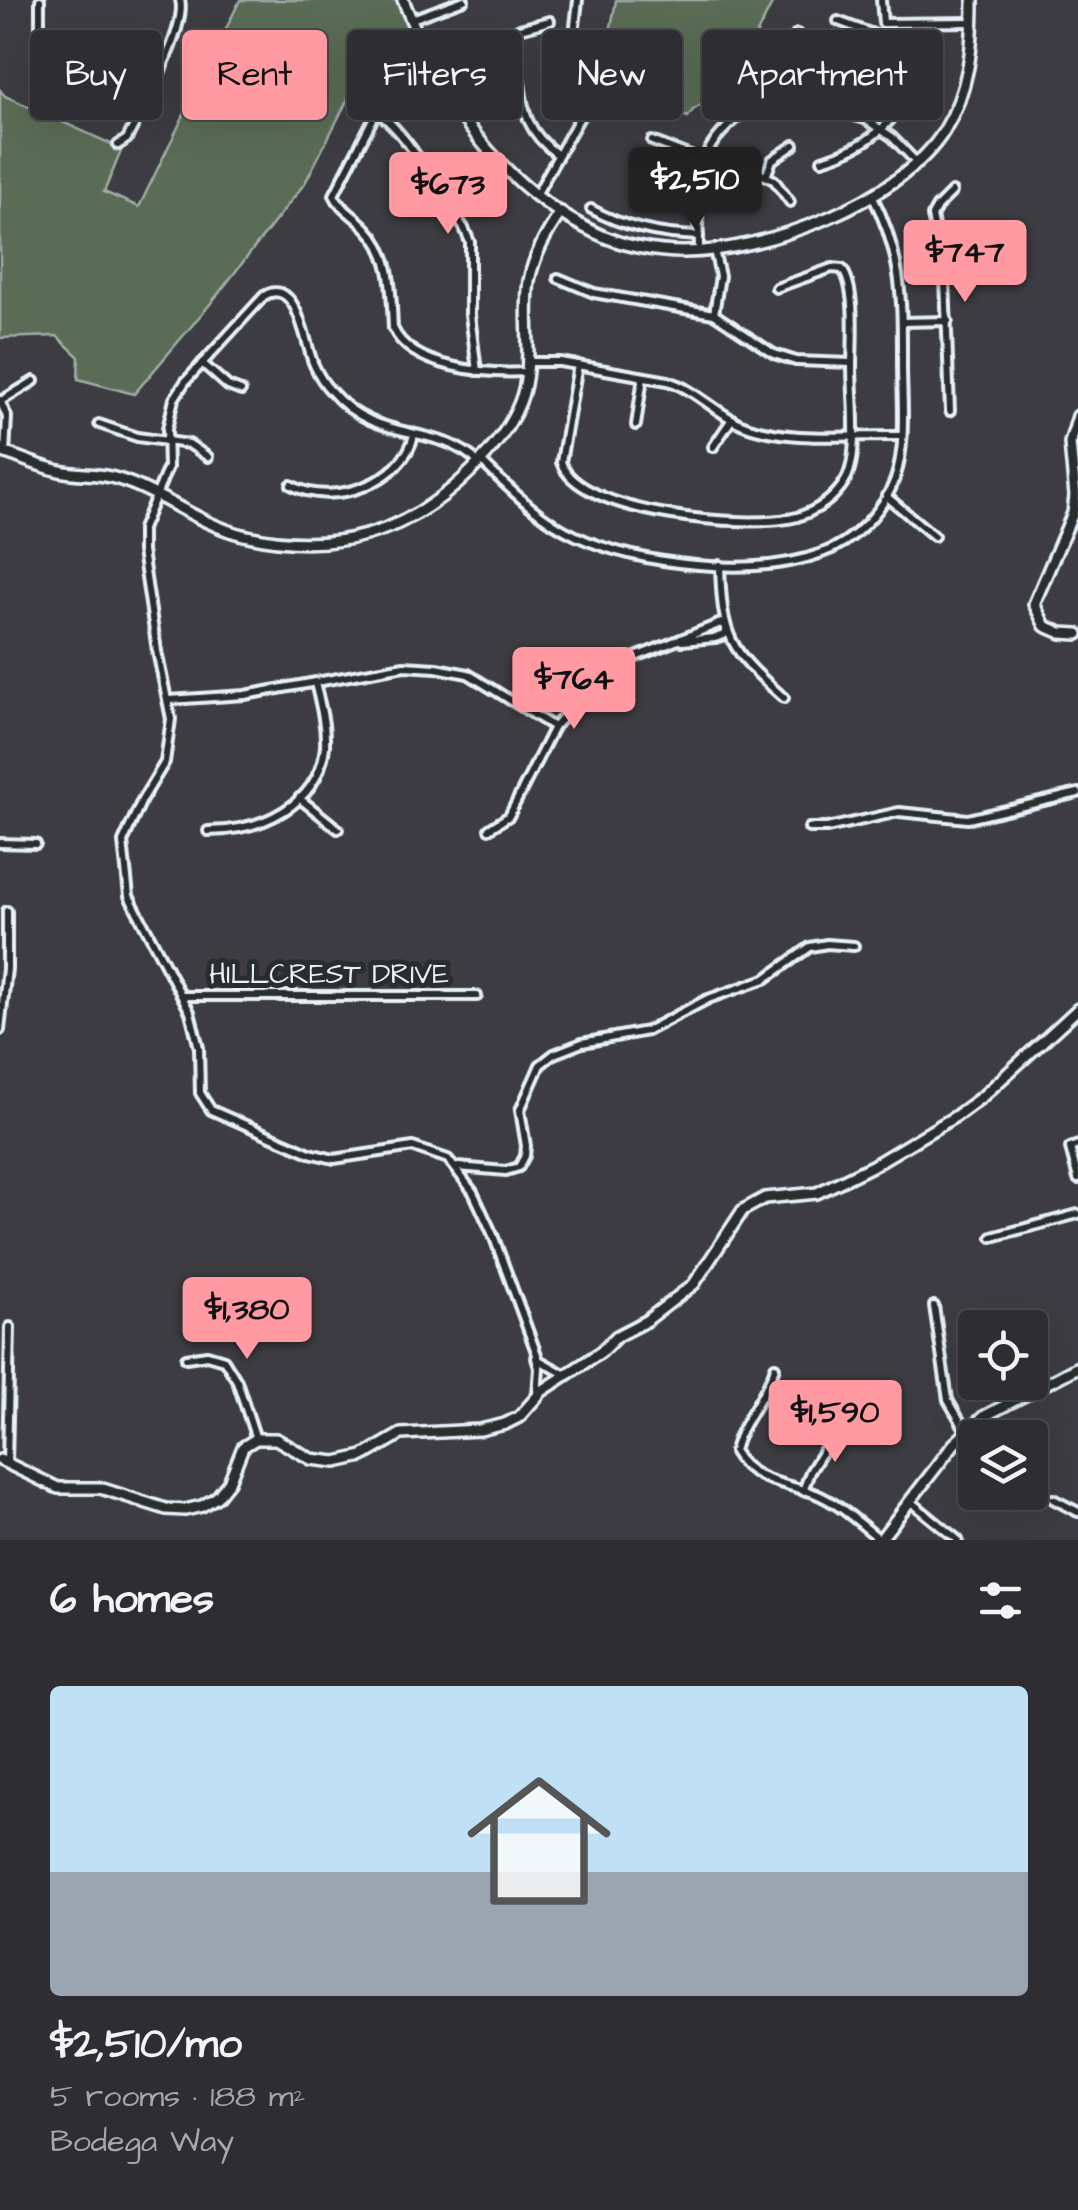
<!DOCTYPE html>
<html lang="en">
<head>
<meta charset="utf-8">
<style>
	body { margin:0; font-family:"Architects Daughter",sans-serif; background:#35353a; color:#f1f3f6; height:100vh; display:flex; flex-direction:column; font-size:38px; white-space:nowrap }
	* { box-sizing:border-box; margin:0 }
	p { font-size:32px; color:#a7a8ac }
	.icon { flex:none; width:55px; height:55px; fill:none; stroke:currentColor; stroke-width:2; stroke-linecap:round; stroke-linejoin:round }
	.map { position:relative; height:1540px; overflow:hidden }
	.details { display:flex; flex-direction:column; background:#2d2d32; flex:1 }
	.details>* { flex:none }
	.guide { position:absolute; left:30px; top:30px; width:1020px; height:90px; display:flex; gap:20px }
	.controls { position:absolute; left:958px; top:1310px; display:grid; gap:20px }
	.controls a { display:grid; place-items:center; width:90px; height:90px; border-radius:10px; background:#2d2d32; box-shadow:0 10px 40px #0002,0 0 0 2px #48494d; font-size:50px }
	.price { position:absolute; translate:-50% -85px; padding:0 22px; border-radius:10px; background:#ff9aa2; color:#111; font-size:32px; line-height:65px; filter:drop-shadow(0 2px 5px #0008) }
	.price::after { content:''; position:absolute; left:50%; top:60px; width:30px; height:22px; margin-left:-15px; background:inherit; clip-path:polygon(0 0,100% 0,50% 100%) }
	.price.active { background:#222; color:#fff }
	ul { padding:0; list-style:none }
	li { display:grid; align-content:center; gap:20px; height:530px; padding:0 50px }
	li span { display:grid; place-items:center; height:310px; border-radius:10px; color:#555 }
	li>.icon { margin-inline-start:auto }
	span .icon { width:180px; height:180px; fill:#fffc; stroke-width:1 }
	li b { font-size:42px }
	h2 { display:flex; justify-content:space-between; align-items:center; height:120px; padding:0 50px; font-size:42px }
	.chip { padding:0 35px; border-radius:10px; background:#2d2d32; box-shadow:0 10px 40px #0002,0 0 0 2px #48494d; font-size:35px; line-height:90px }
	.chip.active { background:#ff9aa2; color:#111 }
	.map>svg:first-child { display:block }
	.green { fill:#5a6c56; stroke:#a1aea7; stroke-width:2.5 }
	.lines { fill:none; stroke-linecap:round; stroke-linejoin:round }
	.minor-casing { stroke:#e8f1f8; stroke-width:14 }
	.tertiary-casing { stroke:#e8f1f8; stroke-width:16 }
	.secondary-casing { stroke:#e8f1f8; stroke-width:16 }
	.minor { stroke:#2a2d2e; stroke-width:6 }
	.tertiary { stroke:#2a2d2e; stroke-width:9 }
	.secondary { stroke:#2a2d2e; stroke-width:9 }
	.labels { text-anchor:middle; dominant-baseline:central; stroke-width:10; stroke-linejoin:round; paint-order:stroke }
	.street-label { font-size:28px; fill:#e8f1f8; stroke:#2a2d2e }
</style>
</head>
<body>
<div class="map">
<svg width="1078" height="1540" viewBox="0 0 1078 1540">
	<rect width="100%" height="100%" fill="#3c3c42"/>
	<filter id="ink" filterUnits="userSpaceOnUse"><feTurbulence type="fractalNoise" baseFrequency=".01" numOctaves="2"/><feDisplacementMap in="SourceGraphic" scale="20" xChannelSelector="R" yChannelSelector="G"/><feConvolveMatrix kernelMatrix="1 2 1 2 8 2 1 2 1" color-interpolation-filters="sRGB"/></filter>
	<g filter="url(#ink)">
		<g class="green">
			<polygon points="240,0 408,0 410,40 368,60 305,183 211,303 134,394 78,379 79,357 57,336 0,338 0,90 5,96 122,149 104,192 139,207"/>
			<path d="M616,0H774L729,88L693,110L688,117C664,109 615,93 609,65C605,46 613,20 616,0Z"/>
		</g>
		<g class="lines">
			<g class="minor-casing">
				<g id="minor">
					<polyline points="40,0 40,63"/>
					<polyline points="881,0 883,23 973,22"/>
					<polyline points="412,19 464,0"/>
					<path d="M550,21L512,31L515,38L510,40C529,90 510,120 558,155"/>
					<polyline points="838,21 898,43"/>
					<polyline points="109,49 158,73"/>
					<polyline points="457,65 481,105 503,112 525,109"/>
					<path d="M393,80L334,195C340,209 357,217 367,229C393,255 391,293 393,328C411,369 487,374 527,372"/>
					<polyline points="774,89 773,72 797,34"/>
					<polyline points="809,102 838,50"/>
					<path d="M376,112C406,129 442,197 464,228L470,242V315L477,371"/>
					<polyline points="652,141 701,160"/>
					<path d="M118,145L127,139C141,111 188,26 180,0"/>
					<path d="M822,160C865,148 898,124 913,80"/>
					<polyline points="767,174 772,160 794,145"/>
					<polyline points="536,195 581,115 581,93 572,70 572,52 578,0"/>
					<polyline points="698,204 714,201 759,173 774,180 790,202"/>
					<path d="M591,209C625,228 660,235 699,236"/>
					<polyline points="714,250 720,276 714,314"/>
					<path d="M699,251C699,187 686,158 742,114C753,106 761,96 774,89L788,91L809,102L865,119L892,137L917,163"/>
					<polyline points="558,278 594,293 714,314 774,354 796,361 852,363"/>
					<polyline points="902,322 948,321"/>
					<path d="M528,362H560L668,381C696,390 715,412 741,424C786,443 853,435 902,436"/>
					<polyline points="202,363 228,386 241,391"/>
					<path d="M578,365L561,462C578,515 750,530 797,517C816,511 834,499 845,481C860,457 852,396 852,367C852,343 857,288 842,269L832,268L776,288"/>
					<polyline points="0,400 7,417 5,453"/>
					<polyline points="1,401 34,381"/>
					<polyline points="950,411 945,280 932,216 937,207 952,192"/>
					<polyline points="99,424 137,437 189,444 208,457"/>
					<polyline points="636,425 643,377"/>
					<polyline points="713,447 732,419"/>
					<path d="M481,461C510,489 539,519 576,536C640,566 756,578 822,553C854,542 884,510 895,479C907,443 902,401 902,365C902,298 903,257 872,195"/>
					<path d="M479,463C438,422 377,445 331,391C324,384 318,374 314,365C305,346 298,275 264,296L185,382L174,399L167,429L168,467L142,529V551L157,651L171,719L165,762L142,800L123,842L129,896L190,1012L199,1048L200,1093L211,1110L310,1153L334,1159L413,1147L448,1159L473,1192L493,1235L539,1360L566,1375"/>
					<path d="M291,485C332,508 403,483 414,435"/>
					<polyline points="886,496 934,536"/>
					<path d="M720,565C722,639 730,650 784,698"/>
					<polyline points="169,700 245,695 404,666 436,668 468,674 554,727"/>
					<polyline points="299,798 338,829"/>
					<polyline points="809,828 827,828 899,812 968,819 1078,793"/>
					<polyline points="489,829 509,816 554,727 598,679 623,662 721,623 726,628 724,635 715,638 682,641"/>
					<path d="M208,831C260,831 319,806 325,746C326,725 320,703 315,683"/>
					<polyline points="0,843 36,844"/>
					<polyline points="182,996 477,996"/>
					<polyline points="0,1030 7,969 7,911"/>
					<polyline points="1078,1145 1070,1148 1078,1179"/>
					<polyline points="458,1167 506,1171 519,1167 525,1156 526,1146 520,1110 540,1065 554,1054 582,1043 647,1031 708,999 765,979 810,947 827,944 854,946"/>
					<polyline points="992,1237 1078,1214"/>
					<polyline points="934,1306 948,1400 966,1431"/>
					<polyline points="1024,1322 1025,1328"/>
					<polyline points="1030,1346 1040,1387"/>
					<polyline points="186,1358 207,1355 224,1360 237,1381 256,1439"/>
					<polyline points="536,1358 539,1368 537,1395"/>
					<path d="M775,1367C766,1397 739,1424 734,1452C751,1482 787,1483 816,1494C840,1504 860,1524 881,1540"/>
					<polyline points="7,1463 10,1327"/>
					<polyline points="803,1491 810,1472 846,1414 852,1418"/>
					<polyline points="1053,1499 1078,1512"/>
					<polyline points="910,1501 958,1540"/>
				</g>
			</g>
			<g class="tertiary-casing">
				<g id="tertiary">
					<path d="M403,0C412,21 420,43 430,63C466,135 523,198 596,233C622,246 655,252 684,252C764,252 901,201 944,131C969,90 973,47 973,0"/>
					<polyline points="1078,416 1070,443 1075,496 1073,513 1034,604 1045,626 1061,633 1078,634"/>
					<path d="M0,451C22,458 42,468 65,472C83,475 100,473 118,479C161,492 198,524 243,535C333,556 408,535 472,470C492,450 510,428 520,402C535,364 523,320 529,281C534,255 546,234 561,212"/>
					<polyline points="0,1460 58,1488 100,1488 166,1509 185,1510 202,1506 217,1497 229,1482 243,1447 256,1439 276,1439 311,1459 336,1462 363,1456 401,1434 480,1430 505,1424 519,1417 542,1391 601,1352 617,1336 646,1321 694,1284 743,1210 765,1198 817,1193 872,1166 956,1116 983,1096 1078,1009"/>
				</g>
			</g>
			<g class="secondary-casing">
				<polyline id="secondary" points="880,1540 954,1444 983,1417 1078,1367"/>
			</g>
			<use href="#minor" class="minor"/>
			<use href="#tertiary" class="tertiary"/>
			<use href="#secondary" class="secondary"/>
		</g>
	</g>
	<g class="labels">
		<g class="street-label">
			<text x="329" y="974">HILLCREST DRIVE</text>
		</g>
	</g>
</svg>
<div class="controls">
<a><svg class="icon" aria-label="locate" viewBox="0 0 24 24"><circle cx="12" cy="12" r="6"/><path d="M12 2v4M12 18v4M2 12h4M18 12h4"/></svg></a>
<a><svg class="icon" aria-label="layers" viewBox="0 0 24 24"><path d="M12 4l9 5-9 5-9-5zM3 14l9 5 9-5"/></svg></a>
</div>
<b class="price active" style="left:695px;top:232px">$2,510</b>
<b class="price" style="left:448px;top:237px">$673</b>
<b class="price" style="left:965px;top:305px">$747</b>
<b class="price" style="left:574px;top:732px">$764</b>
<b class="price" style="left:247px;top:1362px">$1,380</b>
<b class="price" style="left:835px;top:1465px">$1,590</b>
<div class="guide">
<a class="chip">Buy</a>
<a class="chip active">Rent</a>
<a class="chip">Filters</a>
<a class="chip">New</a>
<a class="chip">Apartment</a>
</div>
</div>
<section class="details">
<h2>6 homes<svg class="icon" aria-label="filters" viewBox="0 0 24 24"><path d="M4 7h16M4 17h16"/><circle cx="9" cy="7" r="2"/><circle cx="15" cy="17" r="2"/></svg></h2>
<ul>
<li><span style="background:linear-gradient(#bfe0f5 60%,#9aa5b1 0)"><svg class="icon" aria-label="home" viewBox="0 0 24 24"><path d="M3 11l9-7 9 7M6 9v11h12V9"/></svg></span><div><b>$2,510/mo</b><p>5 rooms · 188 m²</p><p>Bodega Way</p></div></li>
</ul>
</section>
</body>
</html>
